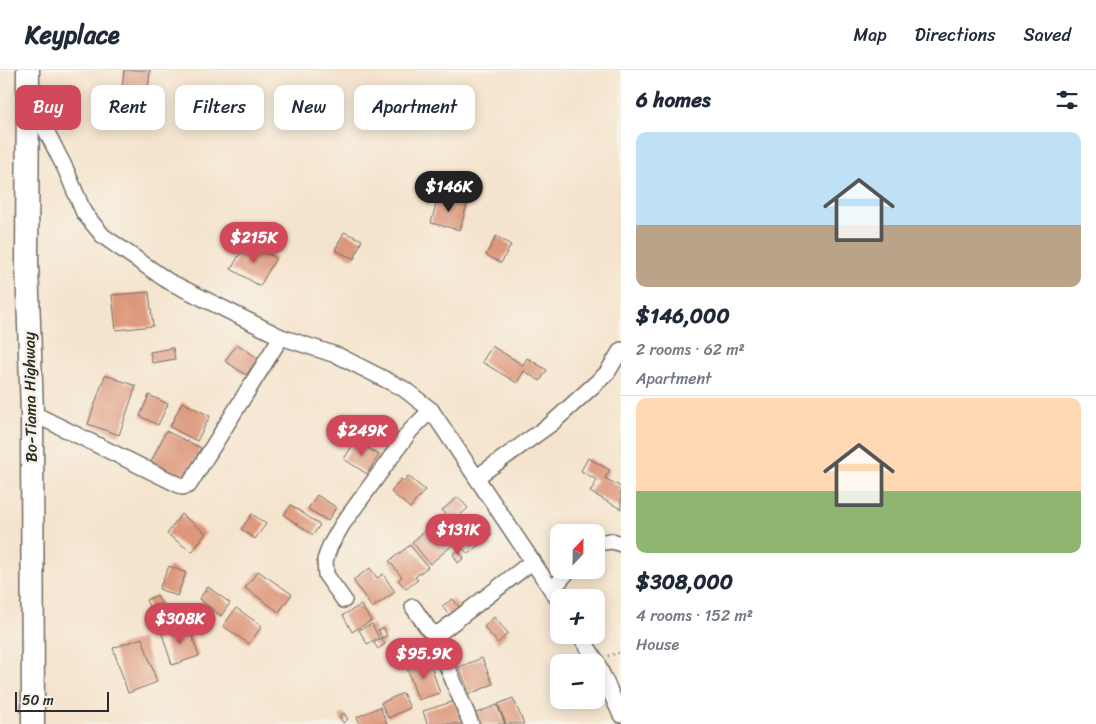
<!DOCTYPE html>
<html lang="en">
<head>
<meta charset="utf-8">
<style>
	body { margin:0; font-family:Sriracha,sans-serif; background:#f6f6f7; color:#1f2937; height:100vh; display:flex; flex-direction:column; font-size:19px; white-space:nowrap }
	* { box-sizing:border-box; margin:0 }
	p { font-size:16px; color:#747a83 }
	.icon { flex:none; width:28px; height:28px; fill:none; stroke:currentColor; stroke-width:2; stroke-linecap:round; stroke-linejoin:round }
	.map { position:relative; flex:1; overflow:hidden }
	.panel { display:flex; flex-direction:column; background:#fff; width:475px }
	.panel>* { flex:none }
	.hud { position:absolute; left:15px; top:15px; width:475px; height:45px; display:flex; gap:10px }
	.needle { width:32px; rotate:22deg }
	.buttons { position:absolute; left:550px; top:454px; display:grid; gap:10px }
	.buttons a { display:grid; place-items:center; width:55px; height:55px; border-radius:10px; background:#fff; box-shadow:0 2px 12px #0003; font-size:25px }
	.scale { position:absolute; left:15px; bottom:12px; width:94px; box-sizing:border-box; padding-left:5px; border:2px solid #2b2b2b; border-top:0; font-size:14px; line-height:18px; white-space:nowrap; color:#2b2b2b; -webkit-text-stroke:4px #f7f3e8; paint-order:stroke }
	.price { position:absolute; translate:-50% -42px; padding:0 11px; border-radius:18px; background:#d1495b; color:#fff; font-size:16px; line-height:32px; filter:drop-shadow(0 1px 2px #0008) }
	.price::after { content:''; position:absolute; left:50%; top:30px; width:15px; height:11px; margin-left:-8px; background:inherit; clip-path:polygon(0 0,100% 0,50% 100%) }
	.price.active { background:#222; color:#fff }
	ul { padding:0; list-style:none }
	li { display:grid; align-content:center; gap:10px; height:265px; padding:0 15px }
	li+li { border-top:1px solid #e0e1e3 }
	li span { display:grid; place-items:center; height:155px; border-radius:10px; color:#555 }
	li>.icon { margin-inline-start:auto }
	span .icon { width:90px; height:90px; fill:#fffc; stroke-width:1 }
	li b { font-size:21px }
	h2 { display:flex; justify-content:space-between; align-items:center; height:60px; padding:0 15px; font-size:21px }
	.pill { padding:0 18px; border-radius:10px; background:#fff; box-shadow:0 2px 12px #0003; font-size:18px; line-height:45px }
	.pill.active { background:#d1495b; color:#fff }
	header { display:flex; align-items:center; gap:30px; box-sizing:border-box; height:70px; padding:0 25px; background:#fff; border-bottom:1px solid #e0e1e3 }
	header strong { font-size:24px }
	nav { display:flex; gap:28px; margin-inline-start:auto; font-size:18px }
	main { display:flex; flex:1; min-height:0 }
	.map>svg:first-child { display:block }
	.building { fill:#dd977a }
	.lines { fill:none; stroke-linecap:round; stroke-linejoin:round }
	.minor-casing { stroke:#726c64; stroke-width:18 }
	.highway-casing { stroke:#726c64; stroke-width:25 }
	.path { stroke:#726c64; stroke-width:2.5; stroke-dasharray:1 4; stroke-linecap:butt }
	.minor { stroke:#fff; stroke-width:15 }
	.highway { stroke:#fff; stroke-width:22 }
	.labels { text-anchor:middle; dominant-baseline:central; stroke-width:5; stroke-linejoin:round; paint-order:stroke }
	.street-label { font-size:16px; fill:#2b2b2b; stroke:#f7f3e8 }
</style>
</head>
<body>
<header>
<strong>Keyplace</strong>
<nav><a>Map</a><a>Directions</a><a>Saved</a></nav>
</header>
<main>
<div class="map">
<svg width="621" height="654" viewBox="0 0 621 654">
	<rect width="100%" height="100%" fill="#f7f3e8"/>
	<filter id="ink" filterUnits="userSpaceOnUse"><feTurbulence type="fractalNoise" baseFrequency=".02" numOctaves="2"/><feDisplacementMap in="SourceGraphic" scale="10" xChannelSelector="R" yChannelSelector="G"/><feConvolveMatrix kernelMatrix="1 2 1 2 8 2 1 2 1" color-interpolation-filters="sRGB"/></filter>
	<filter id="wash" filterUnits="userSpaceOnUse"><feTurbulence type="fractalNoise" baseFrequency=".0096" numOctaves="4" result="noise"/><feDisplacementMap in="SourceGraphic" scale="20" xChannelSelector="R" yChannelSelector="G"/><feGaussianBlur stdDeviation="1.12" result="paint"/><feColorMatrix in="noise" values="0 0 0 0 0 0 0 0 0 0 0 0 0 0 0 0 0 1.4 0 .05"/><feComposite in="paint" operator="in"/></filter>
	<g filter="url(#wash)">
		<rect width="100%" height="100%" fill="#f5e4cd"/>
		<g id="blocks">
			<g class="building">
				<polygon points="124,0 150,0 146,39 120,36"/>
				<polygon points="438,127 467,134 460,160 431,153"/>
				<polygon points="344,162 362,170 354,189 335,180"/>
				<polygon points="496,166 511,175 501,193 486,185"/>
				<polygon points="247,172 276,188 260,216 231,199"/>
				<polygon points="149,222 153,256 116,260 112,225"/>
				<polygon points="237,274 258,288 246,305 225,291"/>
				<polygon points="492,276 523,295 527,288 547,300 540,311 524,301 517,313 482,292"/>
				<polygon points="173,278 175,289 152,293 150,282"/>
				<polygon points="105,305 136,316 119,365 88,354"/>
				<polygon points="149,325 168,334 158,355 140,346"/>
				<polygon points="182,332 210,346 197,371 170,357"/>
				<polygon points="166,361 201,378 185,409 151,392"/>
				<polygon points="356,370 379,385 367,404 344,389"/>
				<polygon points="588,388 610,400 605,408 621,417 621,439 590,422 597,410 581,401"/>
				<polygon points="408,406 425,420 410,438 391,422 401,409 404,412"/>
				<polygon points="317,425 336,437 328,451 308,439"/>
				<polygon points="458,427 468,438 452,452 442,440"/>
				<polygon points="291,435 320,455 313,465 284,445"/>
				<polygon points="181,444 206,463 192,482 167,464"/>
				<polygon points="252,444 266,454 255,469 241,459"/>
				<polygon points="479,449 492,464 468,484 455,469"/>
				<polygon points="435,452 454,474 430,494 412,472"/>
				<polygon points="410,475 428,497 415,507 418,510 406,519 398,510 402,507 389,491"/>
				<polygon points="458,480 464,488 458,493 453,484"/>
				<polygon points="169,496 186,503 177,526 159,519"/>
				<polygon points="370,498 377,508 383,504 395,522 372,538 353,510"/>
				<polygon points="258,501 292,524 279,542 245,518"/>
				<polygon points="208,517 230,533 221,546 199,529"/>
				<polygon points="157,525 163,537 152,543 146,530"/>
				<polygon points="453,529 462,541 452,549 442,536"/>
				<polygon points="361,535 371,551 352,562 343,545"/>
				<polygon points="236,538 262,556 249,574 223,556"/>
				<polygon points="494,547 508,563 498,573 484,557"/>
				<polygon points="372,554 379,568 367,574 359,560"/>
				<polygon points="188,555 199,586 172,595 162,564"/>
				<polygon points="384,558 387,566 382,568 378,560"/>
				<polygon points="142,568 157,612 128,623 113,578"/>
				<polygon points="381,568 385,574 378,579 374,573"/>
				<polygon points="482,588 493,614 470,624 459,597"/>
				<polygon points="429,590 440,623 418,630 407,598"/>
				<polygon points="403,623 410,638 388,648 381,633"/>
				<polygon points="513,628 524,654 506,654 498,634"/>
				<polygon points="455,631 462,654 427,654 423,641"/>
				<polygon points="497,635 505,654 475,654 471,645"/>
				<polygon points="380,637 387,654 360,654 357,647"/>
				<polygon points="344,643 348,649 343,653 339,646"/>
			</g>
		</g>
	</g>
	<g filter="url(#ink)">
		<use href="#blocks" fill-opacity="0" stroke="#726c64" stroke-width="1"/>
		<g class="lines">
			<g class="minor-casing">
				<g id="minor">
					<polyline points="30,29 66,100 84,143 103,166 168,211 281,267 339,286 404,319 431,340 559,531"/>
					<polyline points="32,343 183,417 189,415 281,267"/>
					<polyline points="477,407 551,354 607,303 621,280"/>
					<polyline points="596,473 612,471 621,474"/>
					<polyline points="552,520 569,500"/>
					<polyline points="344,530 326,505 325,490 330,476 342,455 410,361 431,340"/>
					<polyline points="413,537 429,560 438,564"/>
					<polyline points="580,565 595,589 621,645"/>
					<polyline points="471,654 439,576 438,564 533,491"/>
				</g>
			</g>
			<g class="highway-casing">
				<polyline id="highway" points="28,0 27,194 32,343 33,654"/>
			</g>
			<polyline class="path" points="608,586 621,582"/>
			<use href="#minor" class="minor"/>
			<use href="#highway" class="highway"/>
		</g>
	</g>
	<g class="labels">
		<g class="street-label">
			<text transform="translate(30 327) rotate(-91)">Bo-Tiama Highway</text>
		</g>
	</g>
</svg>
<div class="buttons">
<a><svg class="needle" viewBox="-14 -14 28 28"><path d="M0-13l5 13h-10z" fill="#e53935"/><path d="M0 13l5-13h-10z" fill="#747a83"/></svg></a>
<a>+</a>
<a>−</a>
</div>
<div class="scale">50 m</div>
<b class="price active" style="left:449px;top:143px">$146K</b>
<b class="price" style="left:254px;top:194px">$215K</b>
<b class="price" style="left:362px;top:387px">$249K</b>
<b class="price" style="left:458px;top:486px">$131K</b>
<b class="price" style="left:180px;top:575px">$308K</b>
<b class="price" style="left:424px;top:610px">$95.9K</b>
<div class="hud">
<a class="pill active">Buy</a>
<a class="pill">Rent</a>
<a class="pill">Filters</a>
<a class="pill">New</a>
<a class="pill">Apartment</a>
</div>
</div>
<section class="panel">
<h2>6 homes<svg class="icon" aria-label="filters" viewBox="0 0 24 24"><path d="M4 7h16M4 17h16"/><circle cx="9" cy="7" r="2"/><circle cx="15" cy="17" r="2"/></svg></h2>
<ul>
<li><span style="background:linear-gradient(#bfe0f5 60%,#b9a48a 0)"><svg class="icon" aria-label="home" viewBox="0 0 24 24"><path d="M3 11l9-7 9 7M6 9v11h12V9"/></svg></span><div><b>$146,000</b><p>2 rooms · 62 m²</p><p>Apartment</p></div></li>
<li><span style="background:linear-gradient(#ffd9b3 60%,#8fb573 0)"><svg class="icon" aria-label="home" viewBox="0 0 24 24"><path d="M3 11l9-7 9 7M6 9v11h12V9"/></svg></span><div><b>$308,000</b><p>4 rooms · 152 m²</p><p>House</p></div></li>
</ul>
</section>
</main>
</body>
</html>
